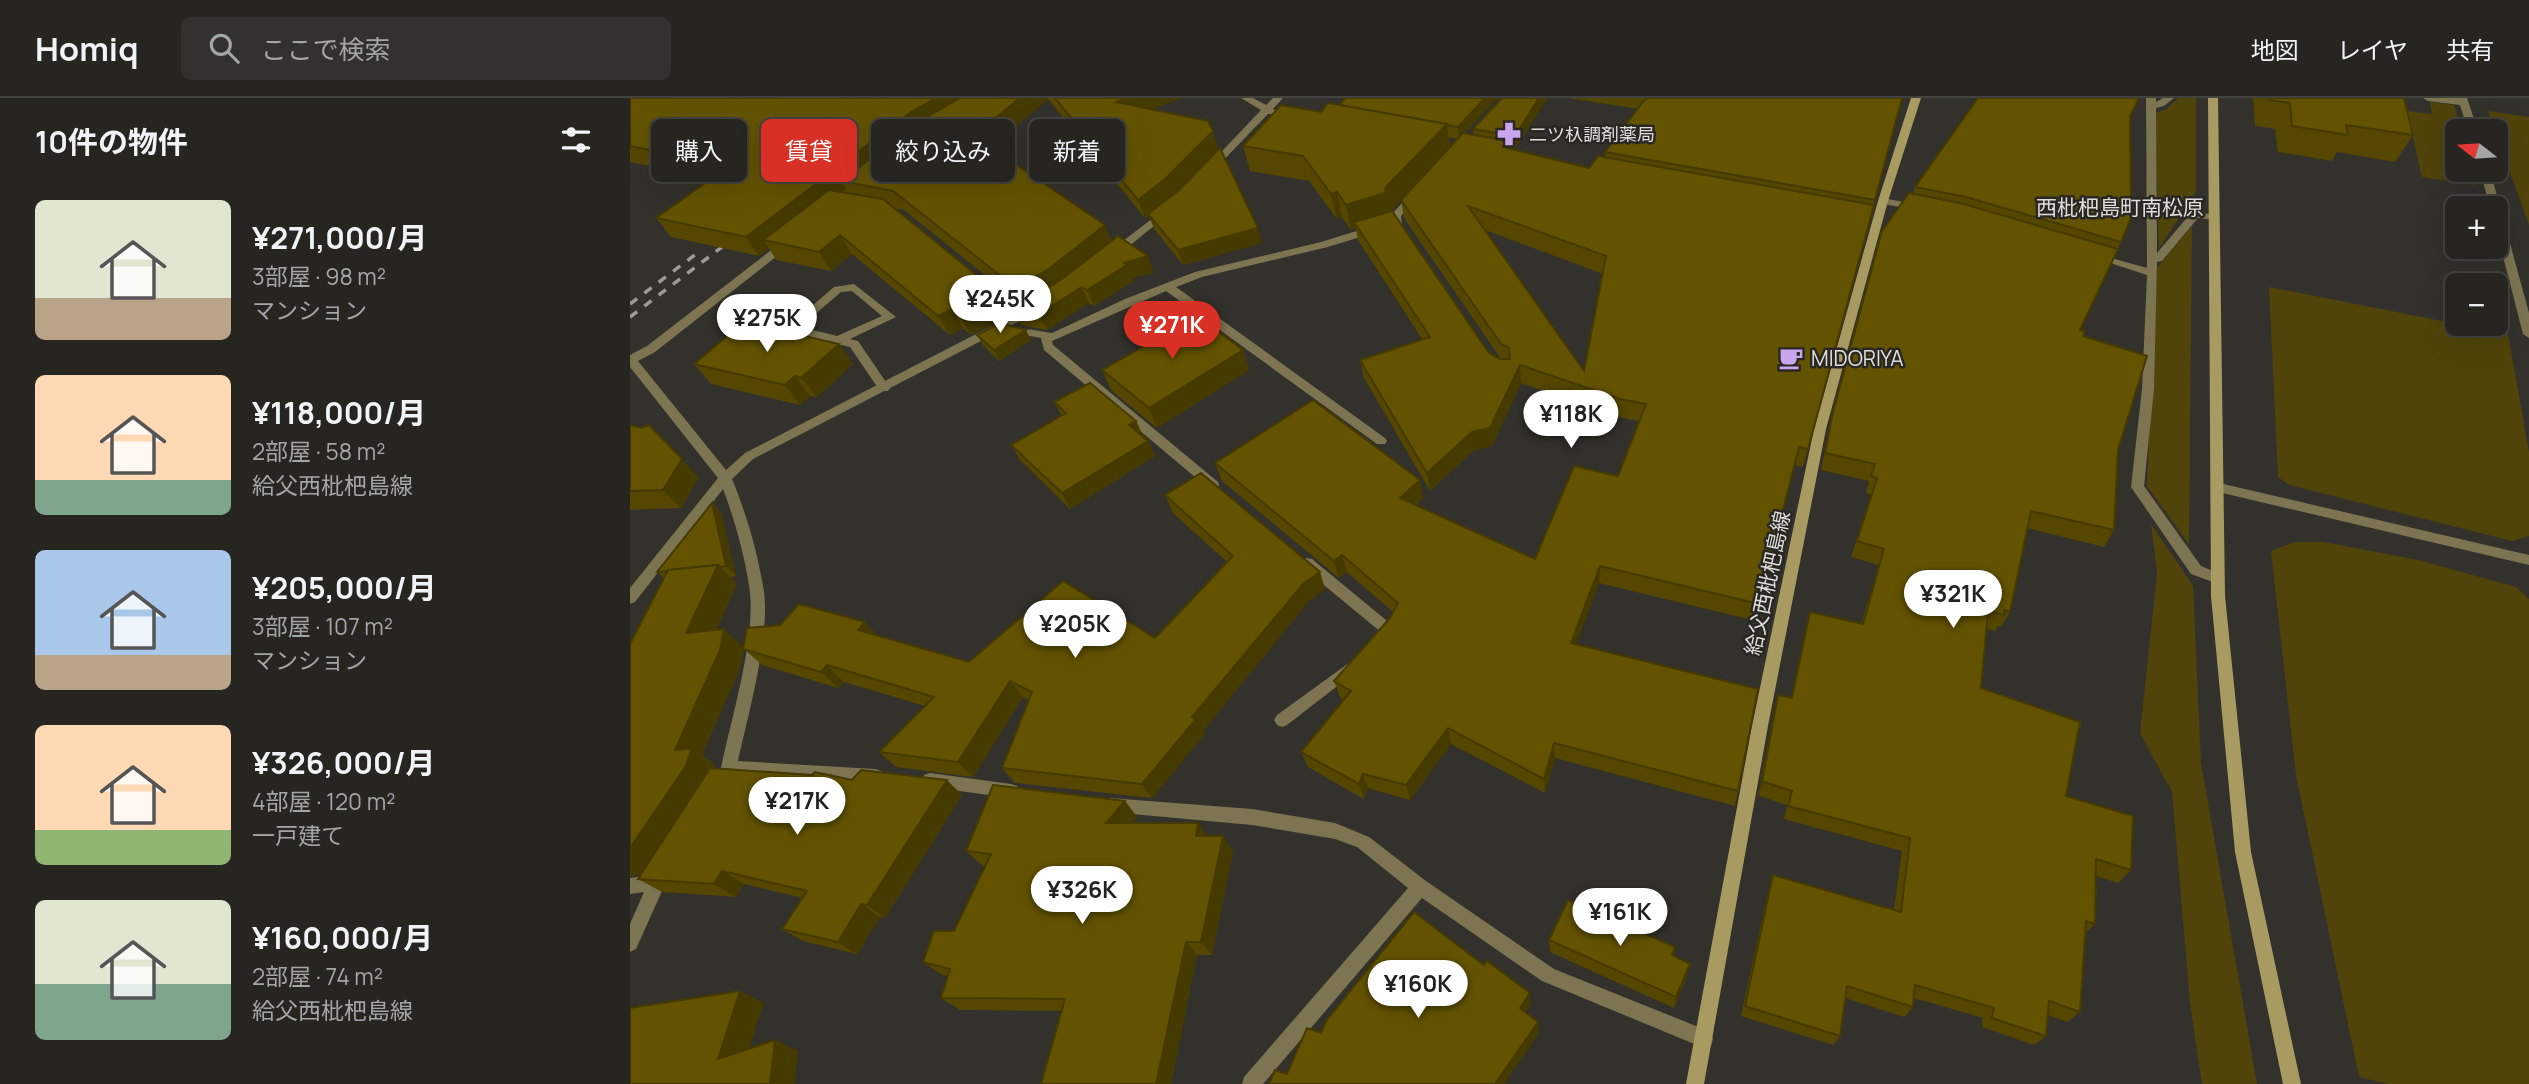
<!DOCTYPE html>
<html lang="ja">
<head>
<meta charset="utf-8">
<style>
	body { margin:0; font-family:Manrope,"Noto Sans JP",sans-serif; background:#32312d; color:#f1f3f6; height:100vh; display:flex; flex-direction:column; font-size:26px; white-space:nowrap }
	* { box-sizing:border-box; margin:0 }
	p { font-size:23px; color:#a4a5a5 }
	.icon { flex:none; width:38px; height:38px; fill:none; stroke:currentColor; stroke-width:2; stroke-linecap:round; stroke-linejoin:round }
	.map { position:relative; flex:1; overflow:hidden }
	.panel { display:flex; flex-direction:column; background:#262520; width:630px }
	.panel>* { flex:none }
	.guide { position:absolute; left:21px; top:21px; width:665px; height:63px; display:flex; gap:14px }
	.needle { width:46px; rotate:287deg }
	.fabs { position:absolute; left:1815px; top:21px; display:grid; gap:14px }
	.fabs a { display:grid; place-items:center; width:63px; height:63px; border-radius:10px; background:#262520; box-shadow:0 7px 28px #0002,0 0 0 2px #42423e; font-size:35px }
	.price { position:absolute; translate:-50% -60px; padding:0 16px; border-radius:24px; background:#fff; color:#222; font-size:23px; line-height:46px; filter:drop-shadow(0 2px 4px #0008) }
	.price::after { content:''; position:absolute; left:50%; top:42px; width:21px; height:16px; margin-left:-10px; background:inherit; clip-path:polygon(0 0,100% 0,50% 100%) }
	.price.selected { background:#d93025; color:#fff }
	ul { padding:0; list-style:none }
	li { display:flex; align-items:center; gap:21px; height:175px; padding:0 35px }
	li span { display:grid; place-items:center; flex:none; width:196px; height:140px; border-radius:10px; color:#555 }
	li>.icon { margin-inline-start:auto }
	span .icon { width:84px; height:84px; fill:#fffc; stroke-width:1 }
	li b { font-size:30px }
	h2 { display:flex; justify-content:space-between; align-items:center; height:84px; padding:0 35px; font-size:30px }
	.chip { padding:0 24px; border-radius:10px; background:#262520; box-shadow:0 7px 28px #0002,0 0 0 2px #42423e; font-size:24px; line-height:63px }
	.chip.selected { background:#d93025; color:#fff }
	header { display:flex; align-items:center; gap:42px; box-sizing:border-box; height:98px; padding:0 35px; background:#262520; border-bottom:2px solid #42423e }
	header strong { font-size:33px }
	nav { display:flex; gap:38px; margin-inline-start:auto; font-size:24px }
	.search { width:490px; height:63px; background:#32312d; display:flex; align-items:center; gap:18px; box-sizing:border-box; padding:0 24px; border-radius:10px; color:#a4a5a5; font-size:26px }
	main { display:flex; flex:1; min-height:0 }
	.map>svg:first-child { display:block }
	.green { fill:#50440a }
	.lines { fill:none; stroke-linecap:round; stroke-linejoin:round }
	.lane { fill:#7d7551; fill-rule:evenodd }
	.street { fill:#7d7551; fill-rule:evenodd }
	.secondary { fill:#a89b61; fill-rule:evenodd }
	.rail { stroke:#9c9b96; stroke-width:3.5; stroke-dasharray:9 9; stroke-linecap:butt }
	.wall { fill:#554700; fill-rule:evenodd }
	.shaded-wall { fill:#453a00 }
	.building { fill:#635300; stroke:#453a00; stroke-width:2; fill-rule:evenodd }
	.labels { text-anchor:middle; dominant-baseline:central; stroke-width:5; stroke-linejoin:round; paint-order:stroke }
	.far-poi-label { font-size:18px; fill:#dfdeda; stroke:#292722; text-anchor:start }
	.far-quarter-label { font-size:21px; fill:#dfdeda; stroke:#292722 }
	.poi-label { font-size:21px; fill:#dfdeda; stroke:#292722; text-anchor:start }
	.street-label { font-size:21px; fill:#dfdeda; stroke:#292722 }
</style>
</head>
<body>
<header>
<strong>Homiq</strong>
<div class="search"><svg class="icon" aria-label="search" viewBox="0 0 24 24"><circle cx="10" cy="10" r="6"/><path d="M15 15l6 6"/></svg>ここで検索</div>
<nav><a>地図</a><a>レイヤ</a><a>共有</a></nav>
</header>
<main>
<section class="panel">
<h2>10件の物件<svg class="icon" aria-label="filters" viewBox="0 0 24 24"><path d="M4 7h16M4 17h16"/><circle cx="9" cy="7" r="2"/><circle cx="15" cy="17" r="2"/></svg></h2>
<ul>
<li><span style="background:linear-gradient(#dfe7d0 70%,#b9a48a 0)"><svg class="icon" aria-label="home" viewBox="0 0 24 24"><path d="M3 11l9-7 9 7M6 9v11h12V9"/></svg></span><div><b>¥271,000/月</b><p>3部屋 · 98 m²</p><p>マンション</p></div></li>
<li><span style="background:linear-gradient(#ffd9b3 75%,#7fa58c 0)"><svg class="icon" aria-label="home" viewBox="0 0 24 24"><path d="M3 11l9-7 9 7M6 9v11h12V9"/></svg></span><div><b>¥118,000/月</b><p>2部屋 · 58 m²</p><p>給父西枇杷島線</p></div></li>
<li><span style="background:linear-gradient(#a9c7e8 75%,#b9a48a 0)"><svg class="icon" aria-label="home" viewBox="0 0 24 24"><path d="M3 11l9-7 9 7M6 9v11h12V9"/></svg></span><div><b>¥205,000/月</b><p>3部屋 · 107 m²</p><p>マンション</p></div></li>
<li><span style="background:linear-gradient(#ffd9b3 75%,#8fb573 0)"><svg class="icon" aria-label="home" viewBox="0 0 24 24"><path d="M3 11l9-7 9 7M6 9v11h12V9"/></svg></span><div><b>¥326,000/月</b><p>4部屋 · 120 m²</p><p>一戸建て</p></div></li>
<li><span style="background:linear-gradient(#dfe7d0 60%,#7fa58c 0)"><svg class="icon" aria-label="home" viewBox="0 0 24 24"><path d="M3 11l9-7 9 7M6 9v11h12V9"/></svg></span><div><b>¥160,000/月</b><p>2部屋 · 74 m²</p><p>給父西枇杷島線</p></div></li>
</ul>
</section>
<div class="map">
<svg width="1899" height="986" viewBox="0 0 1899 986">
	<rect width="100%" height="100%" fill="#33312b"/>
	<g class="green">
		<polygon points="1548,0 1566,0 1566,94 1529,150 1525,15 1537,11"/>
		<polygon points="1800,4 1824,7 1831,33 1827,33 1827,72 1841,72 1846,87 1792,79 1777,13 1802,16"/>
		<polygon points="1858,13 1899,19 1899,127"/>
		<polygon points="1562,128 1559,446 1517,388 1527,170"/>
		<polygon points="1639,189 1878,236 1899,354 1899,438 1882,443 1659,387 1648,379"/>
		<polygon points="1521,426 1563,488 1571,665 1627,986 1572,986 1560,905 1542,694 1510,635 1527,475"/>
		<polygon points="1664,444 1694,444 1788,462 1886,489 1899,501 1899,986 1758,986 1729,979 1666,677 1641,453"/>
	</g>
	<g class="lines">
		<g class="lane">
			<polygon points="1793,0 1837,0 1848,33 1838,33 1830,7 1798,3"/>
			<polygon points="1850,72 1860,72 1899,215 1899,240 1893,236 1866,131 1866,110 1860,110"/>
			<path d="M224,186L266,219L220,241L228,243L258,287L260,290L258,293H250L220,249L157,234L155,231L204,189ZM222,193L252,218L207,238L170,229L211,194Z"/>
			<polygon points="1589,385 1899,457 1899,467 1584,393 1583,390 1584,387"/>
			<polygon points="723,562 728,564 730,568 728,572 657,627 652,629 647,627 644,622 647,617"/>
		</g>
		<g class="street">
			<polygon points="611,0 623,0 636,7 643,0 653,0 643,11 647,14 645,16 638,16 584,72 578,72 578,68 631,12"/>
			<polygon points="1516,0 1526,0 1526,4 1533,0 1544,0 1534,8 1526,10 1527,155 1561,115 1585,116 1590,119 1585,122 1568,120 1532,163 1527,164 1524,291 1514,388 1571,468 1593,477 1595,481 1593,485 1588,486 1561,476 1501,389 1512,291 1517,177 1462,159 1467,156 1517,170"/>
			<path d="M785,94L790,97L771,118L772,126L698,149L572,179L546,189L755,340L757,343L755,346H747L536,193L422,243L423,247L588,384L589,387L588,390H578L414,252L411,240L378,234V229L123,361L102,381C117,417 128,456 134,494C140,540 118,617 108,663L245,671L251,673L253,678L251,683L245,685L93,675L91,670C101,621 125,544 120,495C117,466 104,419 93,391L5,504L0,506V490L88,380L0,269V257L17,248L153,143H161V147L25,254L8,263L96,372L115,355L385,216L355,191V187H363L394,211L401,208L407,212L398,220L379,228L422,235L495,201L565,174L691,144L762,122V116L781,95Z"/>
			<polygon points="1253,100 1289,107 1294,110 1289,113 1249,105 1248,103"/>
			<polygon points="536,110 541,113 540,115 488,157 480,157 480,153"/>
			<polygon points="677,460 682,461 762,527 764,531 762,535 752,535 672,469 670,465 672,461"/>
			<polygon points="300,675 381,686 387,688 389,693 387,698 381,700 300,689 294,687 292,682 294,677"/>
			<polygon points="480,700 622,711 705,725 739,739 796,783 924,871 1081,934 1083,941 1081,948 1074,950 912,883 792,800 633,986 612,986 614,979 778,790 727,749 705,741 622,727 480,714 474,712 472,707 474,702"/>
			<polygon points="33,765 39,767 41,773 6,851 0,854 0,826 14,794 0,796 0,780 22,777 27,767"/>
		</g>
		<g class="secondary">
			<polygon points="1281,0 1291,0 1258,103 1196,331 1138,628 1074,986 1056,986 1122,628 1184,331 1248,103"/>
			<polygon points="1578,0 1588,0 1595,498 1621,754 1671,986 1653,986 1605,754 1581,498"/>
		</g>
		<g class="rail">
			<polyline points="0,206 70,153"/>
			<polyline points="0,219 105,139"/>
		</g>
	</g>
	<g class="wall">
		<polygon points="0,0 552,0 522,11 588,52 632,145 553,167 524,131 519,118 515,120 418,1 361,49 524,175 502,180 504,183 464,208 459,205 417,232 391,227 382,211 391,206 274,112 263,110 371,197 381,216 341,237 333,230 320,237 222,156 201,173 146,162 139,150 129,158 41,139 26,120 82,80 0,64"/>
		<path d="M715,0H867L835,35L844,37L843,31L917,0L885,51L878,49V50L959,70L975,60V54L1008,11L939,0H1272L1173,369L1164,367L1126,523L969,485L946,546L1108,693L1105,708L925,660L915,695L821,646L780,702L738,690L734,701L678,669L671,654L714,602L710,599L704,583L760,520L763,514L717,474L709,480L592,383L585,365L790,382L793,400L786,407L905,461L988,378L1009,323L989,319L891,285L862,348L844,352L800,393L734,280L730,262L792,241L728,142L726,131L721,132L712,119L707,121L679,83L620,73L613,48L691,14L710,7ZM819,39L828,41L820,49ZM771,102L774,120L871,261L859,255L761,113ZM855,132L973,176L954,273Z"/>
		<polygon points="1623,0 1774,0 1783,37 1765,64 1707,54 1702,63 1648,54 1645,31 1625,28"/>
		<polygon points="1500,20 1491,144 1450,232 1453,238 1488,352 1484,432 1474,449 1397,430 1380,514 1371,529 1368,528 1365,533 1356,530 1351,590 1436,698 1501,772 1488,785 1466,778 1465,826 1455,835 1450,914 1437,924 1418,917 1416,938 1404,947 1352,929 1353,920 1284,900 1283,909 1274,919 1215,900 1210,938 1203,947 1111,918 1139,790 1143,777 1264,812 1272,753 1154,721 1157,707 1129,698 1127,704 1144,612 1148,597 1161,600 1176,530 1180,514 1231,526 1249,467 1221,459 1241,397 1236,395 1239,383 1191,372 1199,332 1252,133 1283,96 1285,89"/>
		<polygon points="347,237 401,242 369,263 353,247"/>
		<polygon points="209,246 223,266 187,299 180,298 170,307 81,286 64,266"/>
		<polygon points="613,252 619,272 527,330 481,292 472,272"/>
		<polygon points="424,304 506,323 513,338 525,358 440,411 390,362 381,347 432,318"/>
		<polygon points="0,327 69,379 51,410 0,412"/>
		<polygon points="535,397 695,491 679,503 573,633 575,636 522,700 385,685 372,670 399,602 393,599 343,679 266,669 249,654 295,608 214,584 208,590 132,567 114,551 110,570 72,657 84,666 83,671 222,682 332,697 255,820 250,819 227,856 173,843 152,831 173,800 114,786 106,799 32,794 8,781 12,776 0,778 34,480 27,474 82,405 91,415 106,478 100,479 107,486 86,532 114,548 247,538 339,564 525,540 597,464 543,415"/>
		<polygon points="495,703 507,719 502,725 577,738 603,753 582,857 567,857 541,986 411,986 432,913 330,912 311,900 318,878 312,877 293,864 324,833 355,768 353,768 336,753"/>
		<polygon points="919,842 1045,849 1043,858 1060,866 1057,878 1044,910 920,854"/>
	</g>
	<g class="shaded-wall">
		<polygon points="306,0 348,0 211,83 216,91 146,145 133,142 139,150 129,158 116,139 281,14"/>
		<polygon points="390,0 418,0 418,1 353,56 344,38"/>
		<polygon points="497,0 552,0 493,22 486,4"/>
		<polygon points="855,0 867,0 829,41 828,29"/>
		<polygon points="909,0 917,0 885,51 885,38"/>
		<polygon points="817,26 820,51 760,114 724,124 726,131 721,132 716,107 756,89"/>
		<polygon points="583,33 588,52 541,100 515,120 508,102"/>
		<polygon points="707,94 712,119 707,121 701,96"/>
		<polygon points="475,127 483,146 395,209 386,190"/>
		<polygon points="628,130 632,145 553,167 548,152"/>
		<polygon points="210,137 222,156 201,173 189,154"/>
		<polygon points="518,158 524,175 502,180 504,183 464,208 457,192 494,165"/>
		<polygon points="452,189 459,205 417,232 409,216"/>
		<polygon points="371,197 381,216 341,237 330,218"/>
		<polygon points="322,211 333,230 320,237 308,218"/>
		<polygon points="396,232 401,242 369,263 364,252"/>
		<polygon points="209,246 223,266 187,299 171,280"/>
		<polygon points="613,252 619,272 527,330 519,310"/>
		<polygon points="890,267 891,285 862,348 844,352 800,393 797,375"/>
		<polygon points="165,278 180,298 170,307 155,287"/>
		<polygon points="506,323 513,338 499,327"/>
		<polygon points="518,343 525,358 440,411 432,395"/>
		<polygon points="36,345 69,379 51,410 33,392"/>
		<polygon points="790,382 793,400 774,418 770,400"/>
		<polygon points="82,405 91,415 106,478 96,468"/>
		<polygon points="712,457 717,474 709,480 704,463"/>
		<polygon points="88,467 107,486 77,552 56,535"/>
		<polygon points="970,468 969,485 941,561 941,545"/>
		<polygon points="690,474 695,491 679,503 573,633 575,636 522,700 512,686 562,619 673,486"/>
		<polygon points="235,524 250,541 228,532"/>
		<polygon points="94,531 114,549 110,570 72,657 84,666 78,684 18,775 0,778 0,750 45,652"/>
		<polygon points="197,567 214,584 208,590 191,574"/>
		<polygon points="380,583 393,599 343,679 328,664"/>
		<polygon points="818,630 821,646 780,702 776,687"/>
		<polygon points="924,645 925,660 915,695 914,681"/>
		<polygon points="733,676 738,690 734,701 729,686"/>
		<polygon points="317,682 332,697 255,820 237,807"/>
		<polygon points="495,703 507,719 489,741 476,725"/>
		<polygon points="568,725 579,740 566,738"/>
		<polygon points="593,738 603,753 582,857 571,844"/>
		<polygon points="92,773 114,786 106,799 84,786"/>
		<polygon points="231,806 250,819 227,856 208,844"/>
		<polygon points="556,844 567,857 541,986 526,986"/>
		<polygon points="1060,866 1057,878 1044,910 1046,899"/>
		<polygon points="110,893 134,905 113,970 88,961"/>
		<polygon points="900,895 901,907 891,921 890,910"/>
		<polygon points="908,924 909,935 874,986 865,986"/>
		<polygon points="145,942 168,953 165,986 140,986"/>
	</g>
	<g class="building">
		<polygon points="0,0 306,0 281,14 116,139 26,120 99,68 0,48"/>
		<polygon points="330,0 390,0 344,38 475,127 420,170 386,190 263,93 211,83 290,23"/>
		<polygon points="425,0 497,0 486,4 578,23 583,33 535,81 508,102"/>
		<polygon points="715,0 855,0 828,29 710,7"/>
		<polygon points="872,0 909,0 885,38 843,31"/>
		<polygon points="1016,0 1272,0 1245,102 975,54"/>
		<polygon points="1348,0 1509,0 1500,18 1501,120 1491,144 1336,99 1285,89"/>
		<polygon points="1639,0 1774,0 1783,37 1716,27 1718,37 1662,28 1660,5 1639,2"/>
		<polygon points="698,5 817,26 756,89 755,95 716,107 707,94 701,96 673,58 613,48 651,7 691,14"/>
		<path d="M833,35L878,43L873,49L959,70L968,58L1244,107L1178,351L1169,349L1129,506L970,468L941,545L1128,591L1108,693L924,645L914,681L818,630L776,687L733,676L729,686L671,654L721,593L704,583L760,520L768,505L712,457L704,463L585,365L683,302L790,382L770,400L905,461L944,368L988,378L1016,306L990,301L890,267L860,330L842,334L797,375L730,262L800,239L724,124L762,113L859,255L870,261H880L879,250L871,246L771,102ZM838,108L976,158L954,273Z"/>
		<polygon points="590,50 628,130 548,152 518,116 548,93"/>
		<polygon points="199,92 253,101 371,197 330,218 322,211 308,218 210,137 189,154 133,142"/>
		<polygon points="1279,95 1330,105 1488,151 1450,232 1455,233 1453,238 1517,258 1488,352 1484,432 1401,413 1380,514 1374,512 1374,517 1358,513 1351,590 1450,624 1436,698 1503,718 1501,772 1466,761 1465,826 1456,823 1450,914 1419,903 1416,938 1362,920 1364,910 1285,887 1283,909 1217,888 1210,938 1115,908 1143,777 1271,814 1280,740 1158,708 1162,693 1134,684 1131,690 1148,597 1162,600 1180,514 1233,526 1254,451 1227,443 1247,380 1241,378 1245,366 1195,355 1203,314 1252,133"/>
		<polygon points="488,138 518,158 494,165 497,167 457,192 452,189 409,216 382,211 432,181"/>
		<polygon points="568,218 613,252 519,310 472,272"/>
		<polygon points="114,224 209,246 171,280 165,278 155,287 64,266"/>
		<polygon points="370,225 396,232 364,252 347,237"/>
		<polygon points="460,285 506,323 499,327 518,343 432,395 381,347 436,315 424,304"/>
		<polygon points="0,327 11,330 19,327 52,361 33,392 0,393"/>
		<polygon points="571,375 690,474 673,486 562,619 566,621 512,686 372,670 402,594 380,583 328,664 249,654 304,599 197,567 191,574 113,551 117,530 150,527 169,506 235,524 228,532 339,564 433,483 525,540 603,458 535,397"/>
		<polygon points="82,405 96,468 90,469 88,467 38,472 37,473 27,474"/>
		<polygon points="88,467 56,535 94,531 90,552 45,652 62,650 56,668 0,750 0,546 38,472"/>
		<polygon points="80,670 182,677 185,674 222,682 231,672 317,682 237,807 231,806 208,844 152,831 177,793 92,773 84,786 8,781"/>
		<polygon points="363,687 495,703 476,725 568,725 566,738 593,738 571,844 556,844 526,986 411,986 435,901 311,900 320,871 293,864 304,833 324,833 361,756 336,753"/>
		<polygon points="938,802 1045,849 1042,857 1060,866 1046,899 919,842"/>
		<polygon points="784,814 854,867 857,863 900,895 890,910 908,924 865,986 639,986 645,972 657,976 677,930 691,935 696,923"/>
		<polygon points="110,893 88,961 145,942 140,986 0,986 0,910"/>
	</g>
	<defs>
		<g id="pharmacy-bare" transform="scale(1.89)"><path d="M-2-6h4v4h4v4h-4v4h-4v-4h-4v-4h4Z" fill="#c9a5ee" stroke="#292722" stroke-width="2.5" paint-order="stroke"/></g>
		<g id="cafe-bare" transform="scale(1.89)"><path d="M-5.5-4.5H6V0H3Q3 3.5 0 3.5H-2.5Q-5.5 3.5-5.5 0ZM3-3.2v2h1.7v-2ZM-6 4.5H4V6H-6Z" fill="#c9a5ee" stroke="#292722" stroke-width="2.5" paint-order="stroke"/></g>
	</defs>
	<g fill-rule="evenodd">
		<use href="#pharmacy-bare" x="879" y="36"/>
		<use href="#cafe-bare" x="1161" y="260"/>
	</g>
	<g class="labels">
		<g class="far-poi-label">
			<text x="899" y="36">二ツ杁調剤薬局</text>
		</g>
		<g class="far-quarter-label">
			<text x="1490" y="109">西枇杷島町南松原</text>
		</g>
		<g class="poi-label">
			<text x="1181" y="260">MIDORIYA</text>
		</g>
		<g class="street-label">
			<text transform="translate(1137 485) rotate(-78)">給父西枇杷島線</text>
		</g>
	</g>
</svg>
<div class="fabs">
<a><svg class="needle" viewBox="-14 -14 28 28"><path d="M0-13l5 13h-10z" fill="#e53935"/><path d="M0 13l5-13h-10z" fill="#a4a5a5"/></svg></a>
<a>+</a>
<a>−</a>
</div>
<b class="price" style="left:370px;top:237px">¥245K</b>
<b class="price" style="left:137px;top:256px">¥275K</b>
<b class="price selected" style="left:542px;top:263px">¥271K</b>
<b class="price" style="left:941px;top:352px">¥118K</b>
<b class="price" style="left:1323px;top:532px">¥321K</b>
<b class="price" style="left:445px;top:562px">¥205K</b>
<b class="price" style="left:167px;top:739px">¥217K</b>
<b class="price" style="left:452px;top:828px">¥326K</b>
<b class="price" style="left:990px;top:850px">¥161K</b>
<b class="price" style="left:788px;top:922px">¥160K</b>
<div class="guide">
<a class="chip">購入</a>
<a class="chip selected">賃貸</a>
<a class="chip">絞り込み</a>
<a class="chip">新着</a>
</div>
</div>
</main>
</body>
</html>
